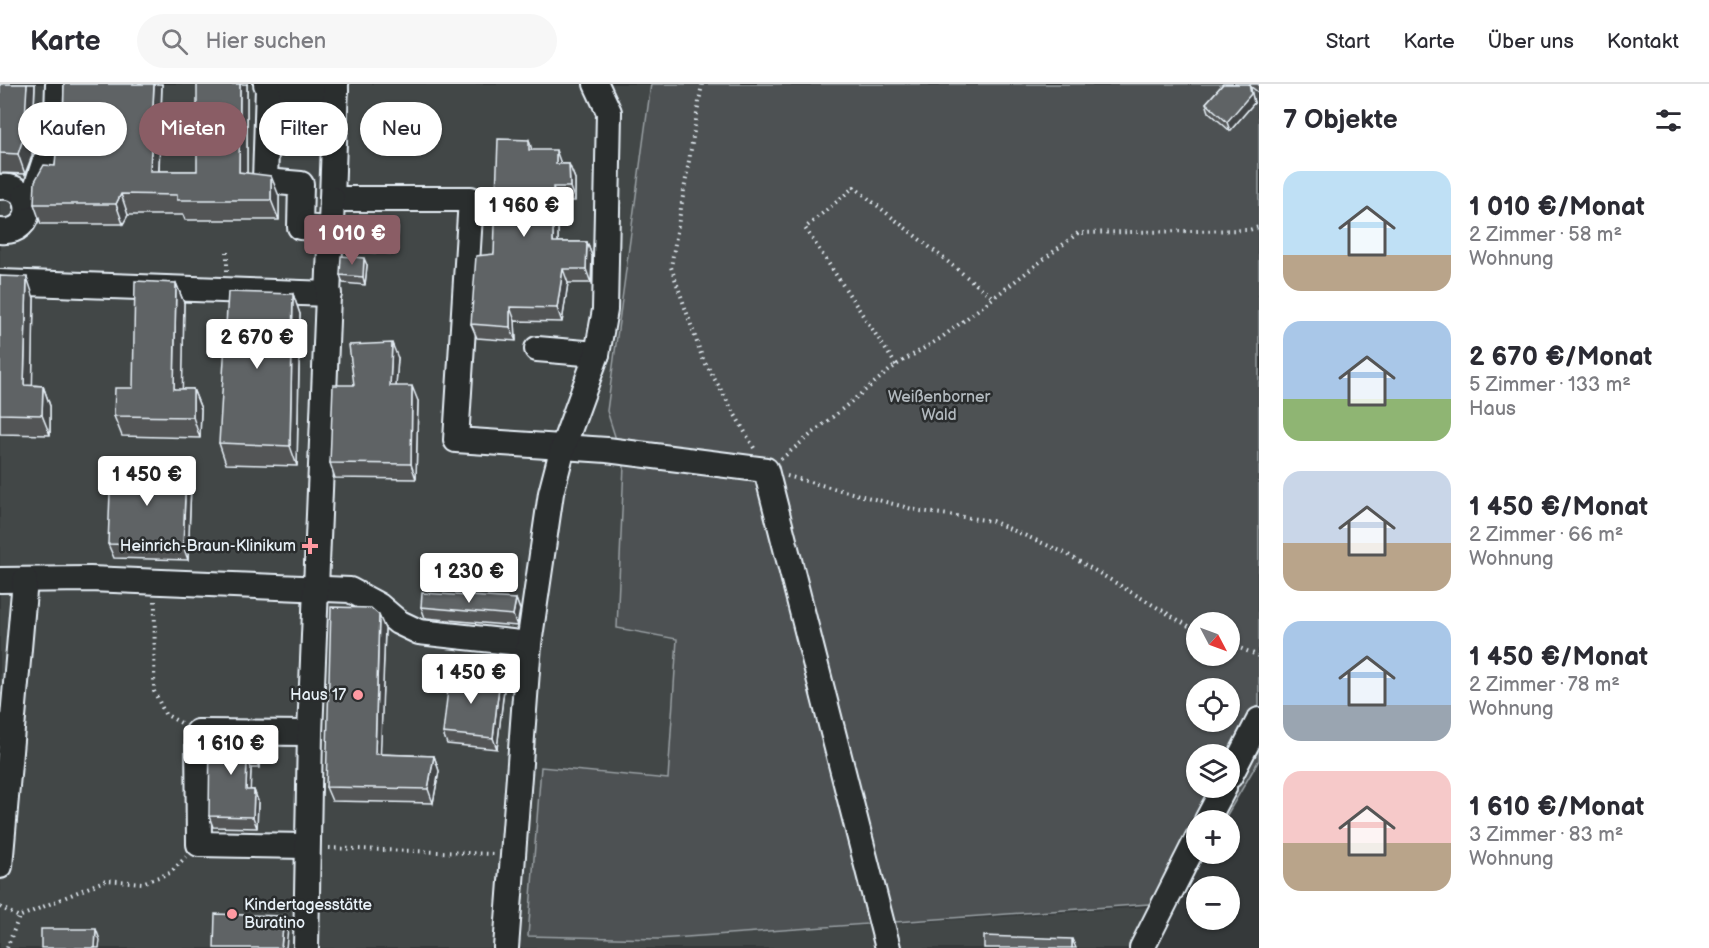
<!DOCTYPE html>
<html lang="de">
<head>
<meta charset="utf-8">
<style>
	body { margin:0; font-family:"Balsamiq Sans",sans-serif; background:#f7f7f7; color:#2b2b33; height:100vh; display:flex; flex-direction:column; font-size:22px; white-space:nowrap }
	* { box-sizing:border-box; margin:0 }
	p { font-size:20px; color:#7c7c81 }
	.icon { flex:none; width:33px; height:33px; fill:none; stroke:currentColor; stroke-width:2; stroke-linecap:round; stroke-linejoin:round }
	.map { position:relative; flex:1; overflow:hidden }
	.details { display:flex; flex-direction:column; background:#fff; width:450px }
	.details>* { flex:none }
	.hud { position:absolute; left:18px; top:18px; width:570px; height:54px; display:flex; gap:12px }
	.needle { width:39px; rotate:131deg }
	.controls { position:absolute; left:1186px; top:528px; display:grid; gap:12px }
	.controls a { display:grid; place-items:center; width:54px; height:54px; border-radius:50%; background:#fff; box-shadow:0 2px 4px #0004; font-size:30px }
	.price { position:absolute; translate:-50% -51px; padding:0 14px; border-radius:6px; background:#fff; color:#222; font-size:20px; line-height:39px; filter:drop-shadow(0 2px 3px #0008) }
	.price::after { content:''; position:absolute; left:50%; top:36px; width:18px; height:14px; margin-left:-9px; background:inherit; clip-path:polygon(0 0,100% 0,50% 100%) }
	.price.active { background:#8a5d65; color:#fff }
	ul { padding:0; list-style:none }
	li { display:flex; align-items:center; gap:18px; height:150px; padding:0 24px }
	li span { display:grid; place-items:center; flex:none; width:168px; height:120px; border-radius:18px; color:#555 }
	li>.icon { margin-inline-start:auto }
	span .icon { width:72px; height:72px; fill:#fffc; stroke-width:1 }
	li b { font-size:26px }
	h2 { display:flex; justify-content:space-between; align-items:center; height:72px; padding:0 24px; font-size:26px }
	.pill { padding:0 21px; border-radius:27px; background:#fff; box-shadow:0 2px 4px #0004; font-size:21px; line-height:54px }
	.pill.active { background:#8a5d65; color:#fff }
	header { display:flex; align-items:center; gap:36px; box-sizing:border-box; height:84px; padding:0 30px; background:#fff; border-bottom:2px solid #e1e1e2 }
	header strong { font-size:28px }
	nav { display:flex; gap:33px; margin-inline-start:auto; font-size:21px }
	.search { width:420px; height:54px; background:#f7f7f7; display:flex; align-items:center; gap:15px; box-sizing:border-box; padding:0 21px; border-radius:33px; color:#7c7c81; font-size:22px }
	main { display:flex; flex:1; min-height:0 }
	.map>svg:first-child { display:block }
	.built { fill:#424647 }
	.green { fill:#4d5152; stroke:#9aa1a5; stroke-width:1.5; fill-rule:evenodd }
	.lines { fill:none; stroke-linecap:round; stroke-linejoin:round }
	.minor-casing { stroke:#e8f1f8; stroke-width:28 }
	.path { stroke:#e8f1f8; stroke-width:4; stroke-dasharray:1.5 4.5; stroke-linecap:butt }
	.minor { stroke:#2a2d2e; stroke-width:24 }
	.wall { fill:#525557; stroke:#e8f1f8; stroke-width:1.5 }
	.shaded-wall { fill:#424547; stroke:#e8f1f8; stroke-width:1.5 }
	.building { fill:#5f6365; stroke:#e8f1f8; stroke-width:1.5 }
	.poi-dot { fill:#ff9aa2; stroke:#2a2d2e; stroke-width:2 }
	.labels { text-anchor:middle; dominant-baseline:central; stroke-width:5; stroke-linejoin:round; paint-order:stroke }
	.park-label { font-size:16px; fill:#b2b9be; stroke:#2a2d2e }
	.poi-label { font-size:16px; fill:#e8f1f8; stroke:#2a2d2e; text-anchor:end }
</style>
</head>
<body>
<header>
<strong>Karte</strong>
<div class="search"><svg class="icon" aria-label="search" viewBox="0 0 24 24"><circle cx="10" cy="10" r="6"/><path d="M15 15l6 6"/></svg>Hier suchen</div>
<nav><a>Start</a><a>Karte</a><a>Über uns</a><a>Kontakt</a></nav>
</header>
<main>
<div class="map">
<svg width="1259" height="864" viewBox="0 0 1259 864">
	<rect width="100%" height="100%" fill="#35393a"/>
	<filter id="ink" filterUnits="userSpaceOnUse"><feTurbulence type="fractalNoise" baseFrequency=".0167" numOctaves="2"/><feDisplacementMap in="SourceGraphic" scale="12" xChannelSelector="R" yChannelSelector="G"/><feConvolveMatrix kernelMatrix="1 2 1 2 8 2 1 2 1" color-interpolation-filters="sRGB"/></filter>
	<g filter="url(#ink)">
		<polygon class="built" points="0,0 651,0 607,327 624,381 617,543 677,554 668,695 529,852 658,855 1176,821 1158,864 0,864"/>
		<path class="green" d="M651,0H1259V676L1224,736H1197V770H1205L1177,818L658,855L528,852L541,683L668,695L677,555L617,544L624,381L607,327ZM1197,538H1230V572H1197ZM1197,604H1230V638H1197ZM1197,670H1230V704H1197Z"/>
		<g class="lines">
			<g class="minor-casing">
				<g id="minor">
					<polyline points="266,0 268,3 307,10 336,7"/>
					<polyline points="336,0 332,115 471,115 456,356 607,366 766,386 888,864"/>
					<polyline points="268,3 265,97 301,100 300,143 331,145"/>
					<path d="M0,103C36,98 37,151 0,147"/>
					<polyline points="24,113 36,104 44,79 56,62 58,0"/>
					<polyline points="0,198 329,210"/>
					<polyline points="537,265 597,270"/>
					<polyline points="0,496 90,495 350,506 378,521 398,538 419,548 529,560"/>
					<polyline points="1230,692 1259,636"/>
					<polyline points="1207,736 1224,704"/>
					<polyline points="307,762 199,760 198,648 310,649"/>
					<polyline points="0,782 25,496"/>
					<polyline points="306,864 310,649 332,115"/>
					<polyline points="506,864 529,560 551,409 563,363 597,270 605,226 609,28 596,0"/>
					<polyline points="1142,864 1197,755"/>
				</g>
			</g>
			<g class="path">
				<polyline points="702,0 671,183 702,273 754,364"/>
				<polyline points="227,187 227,168"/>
				<polyline points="896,281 805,144 854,103 992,213"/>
				<polyline points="781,375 896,281 941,254 1078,149 1249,146 1259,143"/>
				<polyline points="787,392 920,427 992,437 1065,469 1197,547"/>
				<polyline points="155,517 154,607 165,630 181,639"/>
				<polyline points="1230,560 1259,572"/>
				<polyline points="329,764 495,770"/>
				<polyline points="0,823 19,833 106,796 142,799 170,789 186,773"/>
				<polyline points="7,864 19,833"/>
			</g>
			<use href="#minor" class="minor"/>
		</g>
		<g class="wall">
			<polygon points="0,0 35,0 32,72 25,90 0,89"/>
			<polygon points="64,0 162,0 159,87 197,87 247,0 247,89 279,112 279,136 185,136 183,131 128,131 123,140 41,140 34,120 55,82 63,42"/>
			<polygon points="1223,0 1259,0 1259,9 1250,2 1254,19 1230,47 1209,28 1206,19"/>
			<polygon points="529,56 532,66 561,80 569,80 575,95 575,117 558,117 558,158 587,158 592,172 591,199 568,199 562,238 515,237 516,257 477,254 471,240 494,170"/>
			<polygon points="398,144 396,170 365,168 362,161"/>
			<polygon points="367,181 365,201 343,199 340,191"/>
			<polygon points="0,192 34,214 32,301 43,302 50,322 50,351 0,350"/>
			<polygon points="176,199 184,219 182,305 193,305 201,325 200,354 122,352 114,332 133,304"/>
			<polygon points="293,210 300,230 297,382 226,380 219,359"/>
			<polygon points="398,274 396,302 418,317 416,395 335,394 330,379 354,301"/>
			<polygon points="191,400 188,476 114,474 108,460"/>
			<polygon points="516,515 520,526 517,542 425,534 421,523"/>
			<polygon points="385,545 380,670 434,672 439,687 433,719 332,717 326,703"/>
			<polygon points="504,605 497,665 447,660 443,649"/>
			<polygon points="256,652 260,663 259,684 251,684 250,706 254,706 258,717 257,744 213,743 209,732"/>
		</g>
		<g class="shaded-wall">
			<polygon points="27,0 35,0 32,72 25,90 18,70"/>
			<polygon points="154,0 162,0 158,108 150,87"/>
			<polygon points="240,0 247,0 247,108 239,88"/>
			<polygon points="1249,0 1250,0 1254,19 1230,47 1227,38"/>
			<polygon points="556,66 561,80 561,95 556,80"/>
			<polygon points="569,80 575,95 575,117 570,103"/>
			<polygon points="271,92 279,112 279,136 271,116"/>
			<polygon points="553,103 558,117 558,172 553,158"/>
			<polygon points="121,110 128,131 123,140 116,120"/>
			<polygon points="395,136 398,144 396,170 393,163"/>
			<polygon points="587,158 592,172 591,199 586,185"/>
			<polygon points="364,174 367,181 365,201 363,193"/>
			<polygon points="563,185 568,199 562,238 557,224"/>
			<polygon points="27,193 34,214 32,322 24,301"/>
			<polygon points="176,199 184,219 182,325 174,305"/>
			<polygon points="293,210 300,230 297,382 290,362"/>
			<polygon points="510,223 515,237 516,257 510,243"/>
			<polygon points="392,259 398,274 395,316 390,302"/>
			<polygon points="43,302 50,322 50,351 42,331"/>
			<polygon points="412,302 418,317 416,395 411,380"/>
			<polygon points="193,305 201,325 200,354 193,333"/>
			<polygon points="186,386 191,400 188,476 183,462"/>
			<polygon points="516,515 520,526 517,542 513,531"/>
			<polygon points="379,531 385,545 380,684 375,670"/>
			<polygon points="500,594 504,605 497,665 493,654"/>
			<polygon points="256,652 260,663 259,684 255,673"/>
			<polygon points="434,672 439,687 433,719 428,705"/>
			<polygon points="247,673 251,684 250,717 246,706"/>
			<polygon points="254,706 258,717 257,744 253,733"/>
			<polygon points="284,832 288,844 286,864 281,864"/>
			<polygon points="96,845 100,856 99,864 95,864"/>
			<polygon points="1072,855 1076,864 1072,864"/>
		</g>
		<g class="building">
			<polygon points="0,0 27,0 24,52 18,70 0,69"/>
			<polygon points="64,0 154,0 150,87 197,87 197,0 240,0 239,88 271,92 271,116 177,116 177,111 121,110 116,120 34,120 35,97 44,81 55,82 57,55 63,42"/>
			<polygon points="1223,0 1249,0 1251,10 1227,38 1206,19"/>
			<polygon points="498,55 529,56 529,66 556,66 556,80 569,80 570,103 553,103 553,158 587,158 586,185 563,185 557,224 510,223 510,243 471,240 476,172 494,170"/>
			<polygon points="364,134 395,136 393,163 362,161"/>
			<polygon points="341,172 364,174 363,193 340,191"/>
			<polygon points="0,192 27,193 24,301 43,302 42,331 0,330"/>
			<polygon points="135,197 176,199 174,305 193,305 193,333 114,332 115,304 133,304"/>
			<polygon points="228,208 293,210 290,362 219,359"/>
			<polygon points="392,259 390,302 412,302 411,380 330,379 333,301 354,301 349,261"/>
			<polygon points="111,383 186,386 183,462 108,460"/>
			<polygon points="422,509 516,515 513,531 421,523"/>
			<polygon points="331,523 371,524 379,531 375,670 434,672 428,705 326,703"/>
			<polygon points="450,588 500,594 493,654 443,649"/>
			<polygon points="210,651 256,652 255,673 247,673 246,706 254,706 253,733 209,732"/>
			<polygon points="215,830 284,832 281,864 214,864"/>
			<polygon points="41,845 96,845 95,864 41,864"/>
			<polygon points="984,852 1072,855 1072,864 984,864"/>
		</g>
	</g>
	<g class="poi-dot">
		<path d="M307 453h6v6h6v6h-6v6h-6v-6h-6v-6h6z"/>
		<circle cx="358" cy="611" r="6"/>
		<circle cx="232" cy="830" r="6"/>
	</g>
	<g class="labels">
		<g class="park-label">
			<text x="939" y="313">Weißenborner<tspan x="939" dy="18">Wald</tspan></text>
		</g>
		<g class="poi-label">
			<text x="296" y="462">Heinrich-Braun-Klinikum</text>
			<text x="346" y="611">Haus 17</text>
			<text x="244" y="821" text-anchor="start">Kindertagesstätte<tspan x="244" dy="18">Buratino</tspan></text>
		</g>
	</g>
</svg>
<div class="controls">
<a><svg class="needle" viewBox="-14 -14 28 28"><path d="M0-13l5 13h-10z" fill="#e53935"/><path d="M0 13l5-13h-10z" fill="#7c7c81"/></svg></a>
<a><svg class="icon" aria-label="locate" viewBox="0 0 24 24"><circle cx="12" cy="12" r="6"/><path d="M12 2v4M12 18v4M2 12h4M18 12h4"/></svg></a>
<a><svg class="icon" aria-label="layers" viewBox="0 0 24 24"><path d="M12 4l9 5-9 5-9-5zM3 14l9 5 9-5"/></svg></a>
<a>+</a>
<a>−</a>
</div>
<b class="price" style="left:524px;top:154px">1 960 €</b>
<b class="price active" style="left:352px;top:182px">1 010 €</b>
<b class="price" style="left:257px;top:286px">2 670 €</b>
<b class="price" style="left:147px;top:423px">1 450 €</b>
<b class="price" style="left:469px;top:520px">1 230 €</b>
<b class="price" style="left:471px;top:621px">1 450 €</b>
<b class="price" style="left:231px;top:692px">1 610 €</b>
<div class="hud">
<a class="pill">Kaufen</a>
<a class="pill active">Mieten</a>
<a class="pill">Filter</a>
<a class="pill">Neu</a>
</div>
</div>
<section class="details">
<h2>7 Objekte<svg class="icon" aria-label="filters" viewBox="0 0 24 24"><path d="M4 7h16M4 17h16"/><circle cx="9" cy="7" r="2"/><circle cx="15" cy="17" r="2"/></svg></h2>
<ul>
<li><span style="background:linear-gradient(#bfe0f5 70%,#b9a48a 0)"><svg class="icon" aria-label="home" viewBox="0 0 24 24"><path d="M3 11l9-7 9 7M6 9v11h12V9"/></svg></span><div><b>1 010 €/Monat</b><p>2 Zimmer · 58 m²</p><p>Wohnung</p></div></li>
<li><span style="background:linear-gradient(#a9c7e8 65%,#8fb573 0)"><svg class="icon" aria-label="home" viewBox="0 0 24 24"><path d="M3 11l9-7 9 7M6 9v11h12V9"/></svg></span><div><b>2 670 €/Monat</b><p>5 Zimmer · 133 m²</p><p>Haus</p></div></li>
<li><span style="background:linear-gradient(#c9d6e8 60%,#b9a48a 0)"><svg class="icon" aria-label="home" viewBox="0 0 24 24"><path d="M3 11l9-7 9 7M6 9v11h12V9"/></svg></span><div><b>1 450 €/Monat</b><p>2 Zimmer · 66 m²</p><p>Wohnung</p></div></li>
<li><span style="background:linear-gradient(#a9c7e8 70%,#9aa5b1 0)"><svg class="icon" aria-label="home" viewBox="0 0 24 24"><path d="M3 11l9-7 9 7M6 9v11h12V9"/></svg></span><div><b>1 450 €/Monat</b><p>2 Zimmer · 78 m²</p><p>Wohnung</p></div></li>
<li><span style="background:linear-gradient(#f6c9c9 60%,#b9a48a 0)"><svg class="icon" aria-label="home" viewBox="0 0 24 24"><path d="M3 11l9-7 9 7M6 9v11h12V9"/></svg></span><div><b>1 610 €/Monat</b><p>3 Zimmer · 83 m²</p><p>Wohnung</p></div></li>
</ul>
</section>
</main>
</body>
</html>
